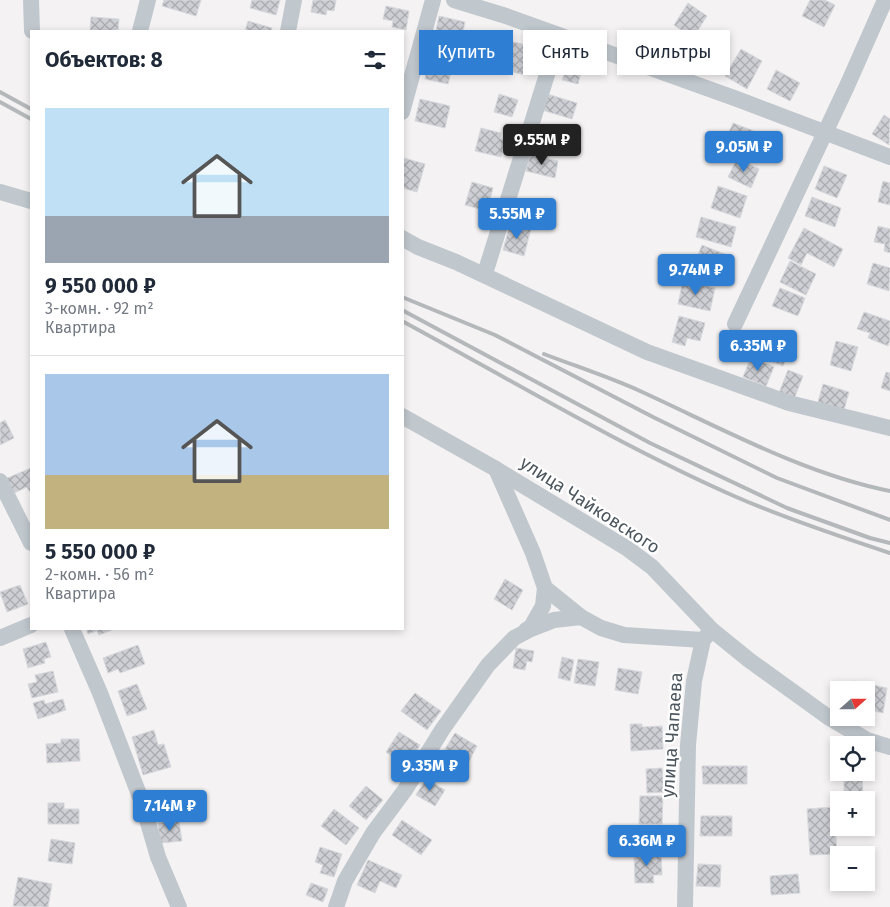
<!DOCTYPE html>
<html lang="ru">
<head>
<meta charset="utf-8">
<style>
	body { margin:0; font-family:"Fira Sans",sans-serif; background:#f6f6f7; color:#1f2937; height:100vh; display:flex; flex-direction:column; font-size:19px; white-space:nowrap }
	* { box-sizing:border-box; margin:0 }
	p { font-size:16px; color:#747a83 }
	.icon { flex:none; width:28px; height:28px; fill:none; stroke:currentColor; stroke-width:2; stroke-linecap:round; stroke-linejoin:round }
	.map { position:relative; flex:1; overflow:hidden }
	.drawer { position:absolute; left:30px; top:30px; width:374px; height:600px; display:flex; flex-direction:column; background:#fff; border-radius:0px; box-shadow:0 2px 8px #0003 }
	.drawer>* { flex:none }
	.guide { position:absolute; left:419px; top:30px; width:396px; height:45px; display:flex; gap:10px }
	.needle { width:32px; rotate:69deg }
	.controls { position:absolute; left:830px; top:681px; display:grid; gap:10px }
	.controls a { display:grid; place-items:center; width:45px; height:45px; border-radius:0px; background:#fff; box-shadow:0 2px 8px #0003; font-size:25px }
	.price { position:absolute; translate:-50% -42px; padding:0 11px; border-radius:5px; background:#2e7fd3; color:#fff; font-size:16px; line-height:32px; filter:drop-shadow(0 1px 2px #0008) }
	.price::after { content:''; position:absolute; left:50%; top:30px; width:15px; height:11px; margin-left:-8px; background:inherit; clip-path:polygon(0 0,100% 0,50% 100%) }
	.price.selected { background:#222; color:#fff }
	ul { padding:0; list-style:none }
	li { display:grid; align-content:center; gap:10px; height:265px; padding:0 15px }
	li+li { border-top:1px solid #e0e1e3 }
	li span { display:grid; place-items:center; height:155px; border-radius:0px; color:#555 }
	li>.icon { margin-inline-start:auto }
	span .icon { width:90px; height:90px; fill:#fffc; stroke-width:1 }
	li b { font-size:21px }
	h2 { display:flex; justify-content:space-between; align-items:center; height:60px; padding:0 15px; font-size:21px }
	.pill { padding:0 18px; border-radius:0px; background:#fff; box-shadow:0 2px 8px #0003; font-size:18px; line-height:45px }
	.pill.selected { background:#2e7fd3; color:#fff }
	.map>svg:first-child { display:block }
	.building { fill:url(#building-cross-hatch); stroke:#d7d9dd }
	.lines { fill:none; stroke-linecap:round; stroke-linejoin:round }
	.minor { stroke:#c0c7cd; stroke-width:16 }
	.rail { stroke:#b5b8bb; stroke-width:4 }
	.labels { text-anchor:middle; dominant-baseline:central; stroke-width:4.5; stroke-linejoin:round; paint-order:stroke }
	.street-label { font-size:18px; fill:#4c565e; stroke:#fff }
</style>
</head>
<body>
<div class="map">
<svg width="890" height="907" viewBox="0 0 890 907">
	<defs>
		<pattern id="building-cross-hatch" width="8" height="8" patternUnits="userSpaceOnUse" patternTransform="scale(1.25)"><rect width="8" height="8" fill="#cdcfd4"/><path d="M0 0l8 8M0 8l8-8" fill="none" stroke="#a9abaf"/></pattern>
	</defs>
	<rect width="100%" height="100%" fill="#f4f2f2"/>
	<g class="building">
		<polygon points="164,0 201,0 196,16 162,6"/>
		<polygon points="252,0 280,0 276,15 250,8"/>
		<polygon points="313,0 336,0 334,11 327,10 326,15 311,12"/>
		<polygon points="810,0 825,0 835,5 824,27 802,16"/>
		<polygon points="688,3 707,16 693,38 674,25"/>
		<polygon points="386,6 409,11 406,30 392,27 393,21 383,19"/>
		<polygon points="439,16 465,22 461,41 435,36"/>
		<polygon points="91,17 119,19 118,31 90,31"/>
		<polygon points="248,21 272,28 271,31 245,31"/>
		<polygon points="678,40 692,44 685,69 671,64"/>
		<polygon points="513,42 527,45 527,48 532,50 525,75 505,70"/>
		<polygon points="741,49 762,61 747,89 725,76"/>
		<polygon points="557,57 583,64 578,84 562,80 564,75 553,72"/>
		<polygon points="428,62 452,68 448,84 425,79"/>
		<polygon points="776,70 800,83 790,101 767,89"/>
		<polygon points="499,94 518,100 512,117 494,112"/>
		<polygon points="547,94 577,103 572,119 542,110"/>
		<polygon points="420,99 450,106 445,128 415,121"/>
		<polygon points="884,115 890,119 889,145 872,134"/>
		<polygon points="733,123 769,137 763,154 726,139"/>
		<polygon points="540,125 564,131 558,153 534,146"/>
		<polygon points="481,128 501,133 500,139 505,140 501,157 475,151"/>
		<polygon points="530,155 558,161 555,178 526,171"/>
		<polygon points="404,158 425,164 417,192 402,188"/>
		<polygon points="737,159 759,169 751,188 728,177"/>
		<polygon points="824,166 847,175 837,198 815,189"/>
		<polygon points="883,181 890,183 890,205 878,202"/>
		<polygon points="472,182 493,188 487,211 465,205"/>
		<polygon points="718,186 747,196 740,218 711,208"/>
		<polygon points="812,197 841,208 835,227 805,216"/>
		<polygon points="701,217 736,227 731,247 696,237"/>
		<polygon points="510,224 531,229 524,256 503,250"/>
		<polygon points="878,226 890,229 890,253 884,251 885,244 874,242"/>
		<polygon points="804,228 843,249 834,267 807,253 801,265 788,258"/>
		<polygon points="702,245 727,255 717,280 692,270"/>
		<polygon points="790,261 816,274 806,295 780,282"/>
		<polygon points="873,263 890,268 889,291 867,284"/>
		<polygon points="683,281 715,288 710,311 678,304"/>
		<polygon points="780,288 805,298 798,316 772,306"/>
		<polygon points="864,312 890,321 890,340 888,346 868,338 870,333 857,329"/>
		<polygon points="679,316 705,323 700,341 687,338 685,346 672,342"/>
		<polygon points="762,336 780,344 782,341 792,345 783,366 755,354"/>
		<polygon points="836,341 858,347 851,371 830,365"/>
		<polygon points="751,357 774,367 766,386 743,377"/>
		<polygon points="788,370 803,376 794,399 779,393"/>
		<polygon points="886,372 890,373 890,391 881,388"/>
		<polygon points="823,384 849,392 844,410 818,402"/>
		<polygon points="5,420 14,438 0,445 0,423"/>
		<polygon points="31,468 31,491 29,491 27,487 12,494 5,479"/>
		<polygon points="505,579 523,590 512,610 494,599"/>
		<polygon points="20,585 28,604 7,612 0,592"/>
		<polygon points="86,629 114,629 99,635 97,631 88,634"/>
		<polygon points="46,642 51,657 44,659 45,663 28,668 23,649"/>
		<polygon points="138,645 145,664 120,673 118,669 108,673 103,658"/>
		<polygon points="516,648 534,651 532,662 527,661 525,670 513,668"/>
		<polygon points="562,657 574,660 570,681 558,678"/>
		<polygon points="578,659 599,662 595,686 574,683"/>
		<polygon points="618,668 642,672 638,694 615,690"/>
		<polygon points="53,671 58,692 32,698 28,684 37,682 35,675"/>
		<polygon points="853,681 887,688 883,713 866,709 866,690 851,690"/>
		<polygon points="137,684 147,709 127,716 118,691"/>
		<polygon points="415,693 441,711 427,730 401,711"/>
		<polygon points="63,699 66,710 38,719 33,703 44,700 45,704"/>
		<polygon points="630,724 642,724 642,727 662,726 663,749 631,751"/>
		<polygon points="154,730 158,745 164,744 171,767 143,775 132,737"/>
		<polygon points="399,732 420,745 406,765 386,752"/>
		<polygon points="455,733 477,746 468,763 445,749"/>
		<polygon points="61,739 79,739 80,761 47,763 46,744 61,743"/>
		<polygon points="702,766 747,766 747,784 703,784"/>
		<polygon points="662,768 664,792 647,793 646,769"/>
		<polygon points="862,773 863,795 844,796 844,774"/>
		<polygon points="426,779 445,790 435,806 416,795"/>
		<polygon points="366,786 383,800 366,820 349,806"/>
		<polygon points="640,796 663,796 662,824 639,824"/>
		<polygon points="48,803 64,803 64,809 79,809 79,824 48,824"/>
		<polygon points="834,807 837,854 810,855 807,809"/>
		<polygon points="334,809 359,828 346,845 321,826"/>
		<polygon points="701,816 732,816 732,836 700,836"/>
		<polygon points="402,820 432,840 421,855 392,835"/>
		<polygon points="179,821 182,841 160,843 158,823"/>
		<polygon points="51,839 75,843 72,864 48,861"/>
		<polygon points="320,847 342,854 334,877 320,873 323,865 315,862"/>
		<polygon points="661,853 662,875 653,875 654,883 635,883 634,854"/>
		<polygon points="368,860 402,875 396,888 380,881 375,893 357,885"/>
		<polygon points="698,864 721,865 720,887 696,886"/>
		<polygon points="798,874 800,893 771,895 770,876"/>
		<polygon points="18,877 52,884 48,907 13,906"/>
		<polygon points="311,883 328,889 323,902 306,895"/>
	</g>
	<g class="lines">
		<g class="minor">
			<polyline points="31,0 32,31"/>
			<polyline points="454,0 506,16 737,99 890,157"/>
			<polyline points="140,31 148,0"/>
			<polyline points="288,31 294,0"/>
			<polyline points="402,112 433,0"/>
			<polyline points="0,192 31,201"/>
			<polyline points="402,238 418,247 456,262 647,352 789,403 890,428"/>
			<polyline points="487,267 559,36"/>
			<polyline points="735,324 847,86 885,0"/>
			<polyline points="402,416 496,469 628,549 652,567 712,630 749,660 828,717 867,740 890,747"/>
			<polyline points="496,469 533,553 545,588 543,606 531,627 526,630"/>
			<polyline points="0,481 31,543"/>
			<polyline points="545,588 581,617"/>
			<polyline points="72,629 100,693 142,802 158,857 179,907"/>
			<polyline points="0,638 31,625"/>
			<polyline points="336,907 345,881 373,833 405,790 442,730 488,665 514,638 531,629 554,620 581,617 601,628 624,635 703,640"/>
			<polyline points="685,907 688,745 694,681 703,640 709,633"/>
		</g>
		<g class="rail">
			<polyline points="0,92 31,109"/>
			<polyline points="0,102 31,119"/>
			<polyline points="402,297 495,335 653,417 777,478 890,520"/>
			<polyline points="402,310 650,443 787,508 870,538 890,543"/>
			<path d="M402,321C511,380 621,446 734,496C784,518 838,536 890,553"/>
			<path d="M544,354C575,366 609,377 640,391C719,427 804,474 890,491"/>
		</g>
	</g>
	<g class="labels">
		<g class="street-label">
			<text transform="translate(590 505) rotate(33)">улица Чайковского</text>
			<text transform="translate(672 735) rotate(-86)">улица Чапаева</text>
		</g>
	</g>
</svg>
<div class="controls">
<a><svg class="needle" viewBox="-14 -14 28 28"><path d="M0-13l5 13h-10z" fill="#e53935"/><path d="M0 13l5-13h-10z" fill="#747a83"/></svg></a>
<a><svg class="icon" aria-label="locate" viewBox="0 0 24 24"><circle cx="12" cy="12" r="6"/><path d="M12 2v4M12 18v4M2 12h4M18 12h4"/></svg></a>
<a>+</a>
<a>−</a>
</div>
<b class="price selected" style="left:542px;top:166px">9.55M ₽</b>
<b class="price" style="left:744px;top:173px">9.05M ₽</b>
<b class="price" style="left:517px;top:240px">5.55M ₽</b>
<b class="price" style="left:696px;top:296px">9.74M ₽</b>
<b class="price" style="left:758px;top:372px">6.35M ₽</b>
<b class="price" style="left:430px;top:792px">9.35M ₽</b>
<b class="price" style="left:170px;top:832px">7.14M ₽</b>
<b class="price" style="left:647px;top:867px">6.36M ₽</b>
<div class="guide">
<a class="pill selected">Купить</a>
<a class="pill">Снять</a>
<a class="pill">Фильтры</a>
</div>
<section class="drawer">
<h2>Объектов: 8<svg class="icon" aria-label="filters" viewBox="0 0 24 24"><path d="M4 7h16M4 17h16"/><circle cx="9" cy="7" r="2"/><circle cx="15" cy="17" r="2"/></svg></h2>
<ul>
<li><span style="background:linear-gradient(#bfe0f5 70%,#9aa5b1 0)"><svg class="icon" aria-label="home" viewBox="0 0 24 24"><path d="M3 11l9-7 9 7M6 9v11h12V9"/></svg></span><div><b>9 550 000 ₽</b><p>3-комн. · 92 m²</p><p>Квартира</p></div></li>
<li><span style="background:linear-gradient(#a9c7e8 65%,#c2b280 0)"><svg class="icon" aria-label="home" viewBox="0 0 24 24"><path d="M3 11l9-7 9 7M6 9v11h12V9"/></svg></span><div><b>5 550 000 ₽</b><p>2-комн. · 56 m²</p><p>Квартира</p></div></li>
</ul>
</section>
</div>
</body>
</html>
